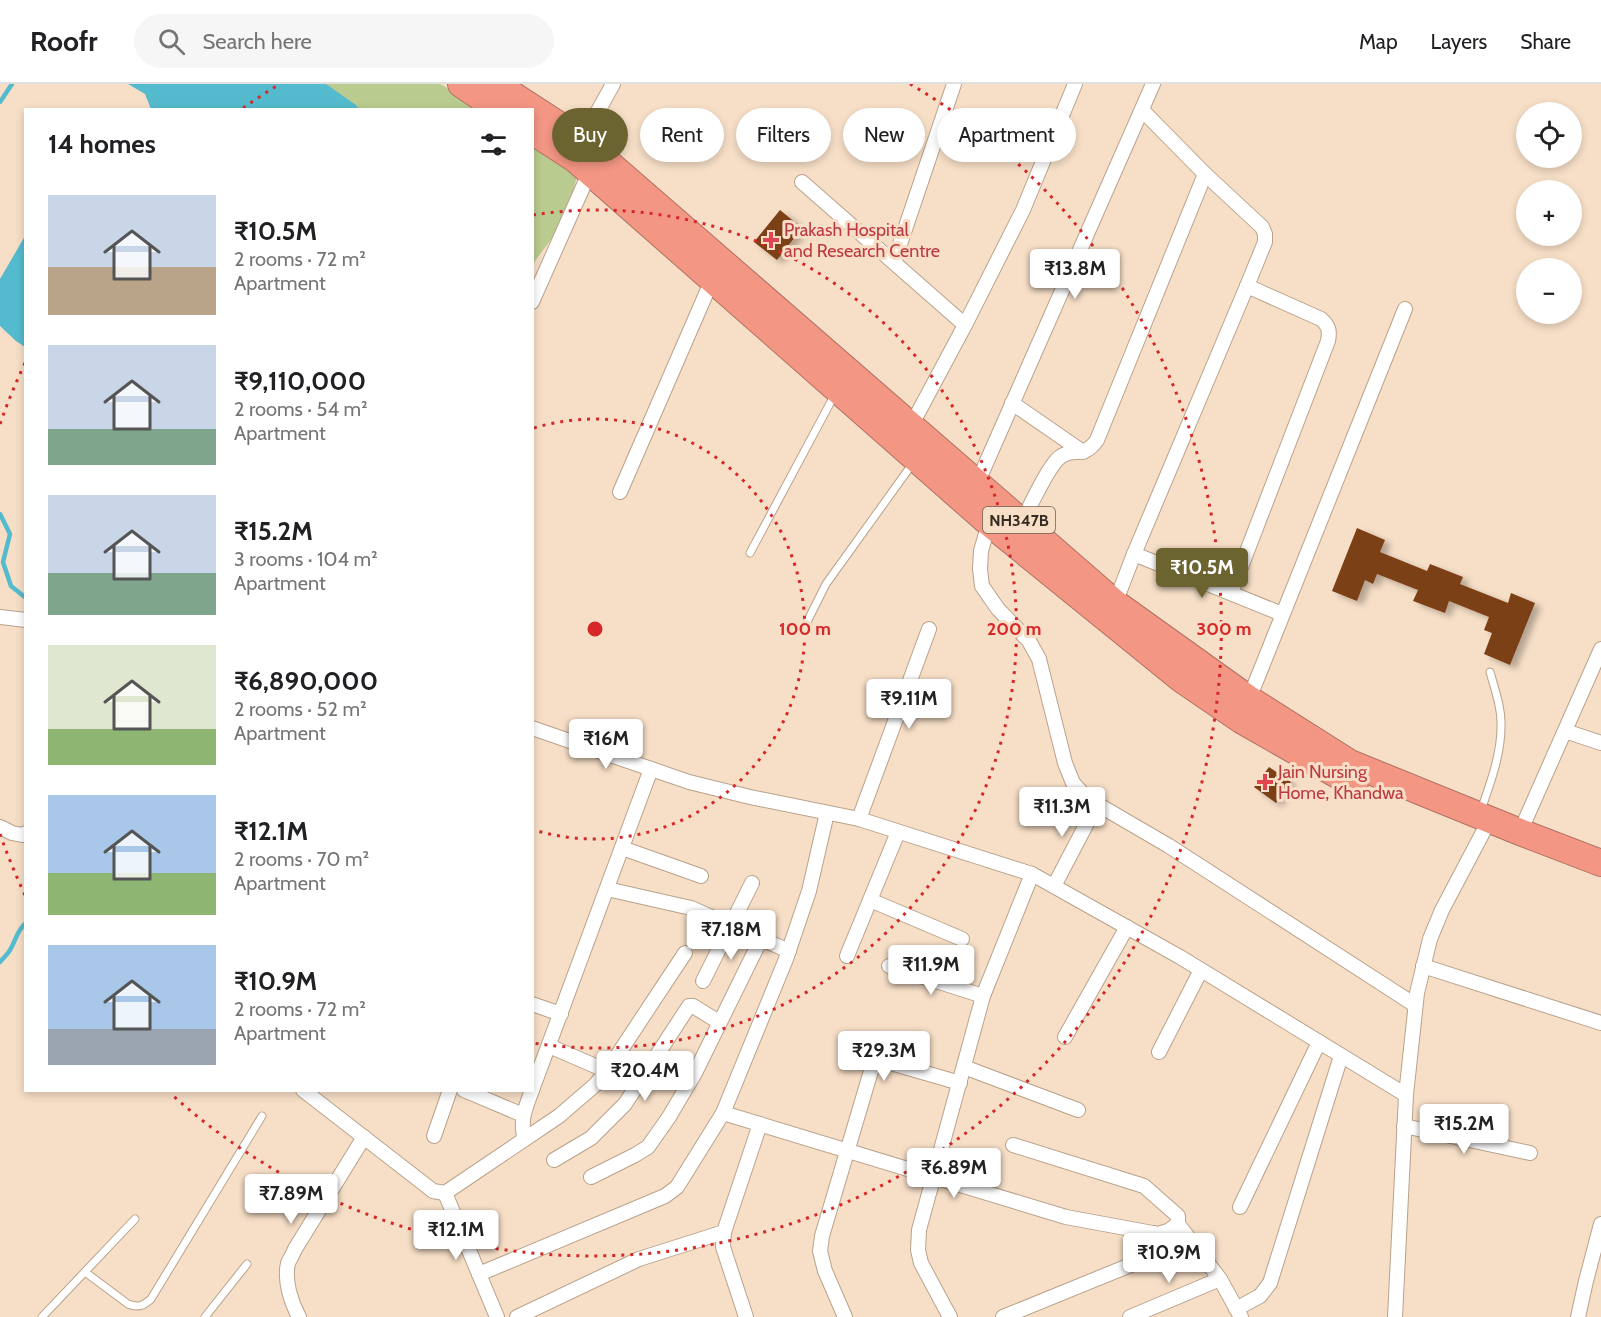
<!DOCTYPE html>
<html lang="en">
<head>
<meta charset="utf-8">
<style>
	body { margin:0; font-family:Cabin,sans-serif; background:#f6f6f6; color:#202124; height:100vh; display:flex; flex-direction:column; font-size:22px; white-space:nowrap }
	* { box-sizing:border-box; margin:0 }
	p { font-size:20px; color:#757577 }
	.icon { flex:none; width:33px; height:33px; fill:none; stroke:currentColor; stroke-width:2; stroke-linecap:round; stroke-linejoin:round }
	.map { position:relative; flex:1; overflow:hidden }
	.sheet { position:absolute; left:24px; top:24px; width:510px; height:984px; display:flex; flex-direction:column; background:#fff; border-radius:0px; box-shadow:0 3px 9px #0003 }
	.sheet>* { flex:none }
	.top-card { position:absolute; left:552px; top:24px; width:570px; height:54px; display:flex; gap:12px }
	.controls { position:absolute; left:1516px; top:18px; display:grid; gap:12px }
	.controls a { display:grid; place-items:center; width:66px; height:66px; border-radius:50%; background:#fff; box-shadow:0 3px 9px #0003; font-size:30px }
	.price { position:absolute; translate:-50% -51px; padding:0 14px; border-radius:6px; background:#fff; color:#222; font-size:20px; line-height:39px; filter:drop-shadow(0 2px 3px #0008) }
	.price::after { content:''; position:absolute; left:50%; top:36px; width:18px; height:14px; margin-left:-9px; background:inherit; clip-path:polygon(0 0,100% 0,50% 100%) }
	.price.on { background:#6b6430; color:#fff }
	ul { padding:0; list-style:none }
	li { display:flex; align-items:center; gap:18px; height:150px; padding:0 24px }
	li span { display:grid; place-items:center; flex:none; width:168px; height:120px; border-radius:0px; color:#555 }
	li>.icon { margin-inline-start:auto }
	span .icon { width:72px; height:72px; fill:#fffc; stroke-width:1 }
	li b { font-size:26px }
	h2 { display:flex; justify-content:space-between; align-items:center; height:72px; padding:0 24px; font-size:26px }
	.tag { padding:0 21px; border-radius:27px; background:#fff; box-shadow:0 3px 9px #0003; font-size:21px; line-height:54px }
	.tag.on { background:#6b6430; color:#fff }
	header { display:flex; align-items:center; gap:36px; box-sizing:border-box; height:84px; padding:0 30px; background:#fff; border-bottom:2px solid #e0e0e0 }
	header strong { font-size:28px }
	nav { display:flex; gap:33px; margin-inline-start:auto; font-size:21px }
	.search { width:420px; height:54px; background:#f6f6f6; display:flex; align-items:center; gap:15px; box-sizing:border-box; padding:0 21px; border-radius:33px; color:#757577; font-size:22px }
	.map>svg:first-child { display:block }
	.green { fill:#b9cb8e }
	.water { fill:#54bbce }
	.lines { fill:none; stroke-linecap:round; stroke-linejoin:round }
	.stream { stroke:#54bbce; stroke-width:4.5 }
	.building { fill:#7c3f19; filter:url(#shadow) }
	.lane-casing { stroke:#b9a28b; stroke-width:9 }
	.street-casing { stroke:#b9a28b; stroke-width:16 }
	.highway-casing { stroke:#b07162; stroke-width:28 }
	.lane { stroke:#fff; stroke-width:7 }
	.street { stroke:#fff; stroke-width:14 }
	.highway { stroke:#f39684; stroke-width:26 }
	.ring { fill:none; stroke:#d62828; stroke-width:3; stroke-dasharray:3 6 }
	.health-dot { fill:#e0444e; stroke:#f7dfc7; stroke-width:2 }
	.labels { text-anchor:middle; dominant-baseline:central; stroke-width:6; stroke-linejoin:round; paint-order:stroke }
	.shield { fill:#f7dfc7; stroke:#6e6154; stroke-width:1.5 }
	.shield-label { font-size:16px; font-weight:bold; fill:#342b22 }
	.health-label { font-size:18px; fill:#be3a42; stroke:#f7dfc7; text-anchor:start }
	.centre { fill:#d62828; stroke:#f7dfc7; stroke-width:3 }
	.ring-label { font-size:18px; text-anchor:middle; font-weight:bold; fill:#d62828; stroke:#f7dfc7; stroke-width:6; stroke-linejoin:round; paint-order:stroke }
</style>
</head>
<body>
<header>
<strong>Roofr</strong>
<div class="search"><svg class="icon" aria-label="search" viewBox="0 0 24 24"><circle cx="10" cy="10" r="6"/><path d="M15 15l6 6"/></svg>Search here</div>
<nav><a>Map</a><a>Layers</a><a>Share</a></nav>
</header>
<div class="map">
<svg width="1601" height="1233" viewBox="0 0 1601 1233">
	<defs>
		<filter id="shadow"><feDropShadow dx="6" dy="4" stdDeviation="3" flood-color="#0004"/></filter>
	</defs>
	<rect width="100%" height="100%" fill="#f7dfc7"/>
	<g class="green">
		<polygon points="319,0 440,0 485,25 357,25"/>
		<polygon points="533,52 578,88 570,119 550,157 535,177 533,184"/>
	</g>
	<g class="water">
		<polygon points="128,0 326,0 356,21 359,25 151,25 145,10"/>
		<polygon points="25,152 26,263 25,263 16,257 0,242 0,195"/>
	</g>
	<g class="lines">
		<g class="stream">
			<polyline points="0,18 12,0"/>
			<polyline points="0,430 10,450 3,478 11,502 26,514"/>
			<path d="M0,878C3,874 8,870 10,866C16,856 17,846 26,839"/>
		</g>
	</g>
	<g class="building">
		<polygon points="780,126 802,144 777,176 754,158"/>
		<polygon points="1357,444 1385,456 1380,468 1427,487 1430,480 1463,493 1460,500 1508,519 1511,509 1535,519 1510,581 1484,570 1492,549 1484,546 1489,533 1449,517 1445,529 1413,517 1418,506 1377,490 1373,500 1365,496 1357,517 1332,507"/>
		<polygon points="1269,683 1291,698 1276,719 1254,703"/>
	</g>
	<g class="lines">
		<g class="lane-casing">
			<g id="lane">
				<polyline points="750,469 835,310"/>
				<polyline points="803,546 826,500 913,379"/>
				<path d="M1481,726C1490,700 1501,671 1501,643C1502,625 1495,606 1490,588"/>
				<path d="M85,1188L128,1220C138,1224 143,1222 151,1215L262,1032"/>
				<polyline points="42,1233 135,1135"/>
				<polyline points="205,1233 247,1180"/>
			</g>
		</g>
		<g class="street-casing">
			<g id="street">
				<polyline points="582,56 613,0"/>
				<polyline points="802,98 965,241"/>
				<polyline points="894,178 954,0"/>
				<polyline points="532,218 591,85"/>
				<polyline points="1012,319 1083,368"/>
				<polyline points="911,342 965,241 1023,126 1075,0"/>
				<polyline points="976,402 1153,0"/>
				<polyline points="620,408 712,196"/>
				<path d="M1022,438C1029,424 1049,381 1060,373C1075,362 1083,376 1097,356L1205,90"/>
				<polyline points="989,439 981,467 980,485 982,502 998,525 1029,557 1039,575 1065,679 1073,699 1083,710 1097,720 1169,762 1415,921"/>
				<polyline points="1134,470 1282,530"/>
				<path d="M1231,509L1328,257C1330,247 1329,242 1321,235L1247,202"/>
				<polyline points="1114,522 1134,470 1247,202 1265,158 1265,150 1262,143 1205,90 1142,26"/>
				<polyline points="0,533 26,536"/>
				<polyline points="1247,620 1405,225"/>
				<polyline points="532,644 689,698 750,713 859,735 1032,790 1180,873 1406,1011"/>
				<polyline points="1565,647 1601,659"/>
				<polyline points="859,735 929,545"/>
				<polyline points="0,743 12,749 22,751 26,749"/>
				<polyline points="1520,748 1601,565"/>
				<polyline points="622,764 701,792"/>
				<polyline points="1054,802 1097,720"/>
				<polyline points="607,805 691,824 789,867"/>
				<polyline points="870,816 962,855"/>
				<polyline points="847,872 898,748"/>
				<polyline points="889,882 983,912"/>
				<polyline points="1423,882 1601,939"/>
				<polyline points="703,897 752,799"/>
				<polyline points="532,920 561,930"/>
				<polyline points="1065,953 1127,843"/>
				<polyline points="549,962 607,987"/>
				<polyline points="1159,968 1201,886"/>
				<polyline points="964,983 1078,1026"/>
				<polyline points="303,1006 428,1103 433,1107 445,1109 559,1032 595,1001 607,987 685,869"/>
				<polyline points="464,1006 523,1031"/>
				<polyline points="532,1006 651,685"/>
				<polyline points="723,1029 1066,1133 1158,1150 1168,1147 1178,1140"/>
				<polyline points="1404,1042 1530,1069"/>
				<polyline points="434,1052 450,1006"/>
				<path d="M525,1055C519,1037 526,1023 532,1006"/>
				<polyline points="1013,1061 1144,1102 1178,1132 1178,1140 1220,1195 1241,1233"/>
				<polyline points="554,1076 591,1054 625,1020 689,922 693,922 719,938"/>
				<polyline points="591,1093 635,1071 648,1063 669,1033 695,989 761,855"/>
				<polyline points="445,1109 497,1233"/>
				<polyline points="1240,1123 1319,958"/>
				<polyline points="479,1190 665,1112 677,1103 723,1029 786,875 809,807 827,729"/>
				<polyline points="1236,1225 1260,1212 1270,1199 1341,972"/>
				<path d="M299,1233C291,1218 284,1197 288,1179C290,1175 293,1170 295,1165L364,1053"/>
				<polyline points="517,1233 639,1175 724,1148"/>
				<polyline points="746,1233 723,1163 724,1148 760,1040"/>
				<path d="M845,1233L825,1187L820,1167L822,1152L871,987C876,978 881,978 891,979L960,999"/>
				<polyline points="950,1233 921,1179 918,1166 919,1146 983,912 1032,790"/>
				<path d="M1003,1233L1138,1178C1149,1171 1151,1161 1153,1149"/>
				<polyline points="1130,1233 1220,1195"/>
				<polyline points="1395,1233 1406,1011 1417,909 1430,855 1442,826 1490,735"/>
				<polyline points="1578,1233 1586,1197 1601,1140"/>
			</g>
		</g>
		<g class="highway-casing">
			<g id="highway">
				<polyline points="461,0 499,26"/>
				<polyline points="496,0 582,56 1115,519 1249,615 1350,679 1520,748 1601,779"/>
				<polyline points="532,47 575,75 989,439 1181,595 1241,636 1341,693 1355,699"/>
			</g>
		</g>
		<use href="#lane" class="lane"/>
		<use href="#street" class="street"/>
		<use href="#highway" class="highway"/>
	</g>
	<g class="ring">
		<path d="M534 344A210 210 0 1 1 534 746"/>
		<path d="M533 131A419 419 0 1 1 533 959"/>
		<path d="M25 811A629 629 0 0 1 0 750M0 340A629 629 0 0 1 25 279M243 24A629 629 0 0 1 280 0M910 0A629 629 0 1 1 170 1009"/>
	</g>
	<g class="health-dot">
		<path d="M768 147h6v6h6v6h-6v6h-6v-6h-6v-6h6z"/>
		<path d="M1262 689h6v6h6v6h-6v6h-6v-6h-6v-6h6z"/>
	</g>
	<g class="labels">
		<rect class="shield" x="983" y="423" width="72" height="26" rx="4.5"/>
		<g class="shield-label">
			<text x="1019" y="436">NH347B</text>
		</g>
		<g class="health-label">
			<text x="784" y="146">Prakash Hospital<tspan x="784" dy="21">and Research Centre</tspan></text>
			<text x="1278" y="688">Jain Nursing<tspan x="1278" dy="21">Home, Khandwa</tspan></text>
		</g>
	</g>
	<circle cx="595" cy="545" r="9" class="centre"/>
	<g class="ring-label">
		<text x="805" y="551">100 m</text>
		<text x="1014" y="551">200 m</text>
		<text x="1224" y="551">300 m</text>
	</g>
</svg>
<div class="controls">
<a><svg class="icon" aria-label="locate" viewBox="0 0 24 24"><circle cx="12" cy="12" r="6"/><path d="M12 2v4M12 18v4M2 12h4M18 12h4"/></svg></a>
<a>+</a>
<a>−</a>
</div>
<b class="price" style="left:1075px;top:216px">₹13.8M</b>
<b class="price on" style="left:1202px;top:515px">₹10.5M</b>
<b class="price" style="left:909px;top:646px">₹9.11M</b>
<b class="price" style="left:606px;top:686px">₹16M</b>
<b class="price" style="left:1062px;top:754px">₹11.3M</b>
<b class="price" style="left:731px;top:877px">₹7.18M</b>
<b class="price" style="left:931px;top:912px">₹11.9M</b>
<b class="price" style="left:884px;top:998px">₹29.3M</b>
<b class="price" style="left:645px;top:1018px">₹20.4M</b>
<b class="price" style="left:1464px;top:1071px">₹15.2M</b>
<b class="price" style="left:954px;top:1115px">₹6.89M</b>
<b class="price" style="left:291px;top:1141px">₹7.89M</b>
<b class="price" style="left:456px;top:1177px">₹12.1M</b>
<b class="price" style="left:1169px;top:1200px">₹10.9M</b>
<div class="top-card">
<a class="tag on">Buy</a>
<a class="tag">Rent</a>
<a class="tag">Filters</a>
<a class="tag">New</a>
<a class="tag">Apartment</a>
</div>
<section class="sheet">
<h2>14 homes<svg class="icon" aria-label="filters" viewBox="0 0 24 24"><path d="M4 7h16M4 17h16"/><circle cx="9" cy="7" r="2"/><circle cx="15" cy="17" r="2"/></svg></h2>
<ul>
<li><span style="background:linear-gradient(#c9d6e8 60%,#b9a48a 0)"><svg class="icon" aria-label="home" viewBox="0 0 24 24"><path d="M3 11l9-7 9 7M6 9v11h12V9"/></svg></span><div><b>₹10.5M</b><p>2 rooms · 72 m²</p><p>Apartment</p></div></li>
<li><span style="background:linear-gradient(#c9d6e8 70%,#7fa58c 0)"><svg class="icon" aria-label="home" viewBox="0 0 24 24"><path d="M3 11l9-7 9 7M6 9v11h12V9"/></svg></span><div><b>₹9,110,000</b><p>2 rooms · 54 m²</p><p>Apartment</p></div></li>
<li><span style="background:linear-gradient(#c9d6e8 65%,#7fa58c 0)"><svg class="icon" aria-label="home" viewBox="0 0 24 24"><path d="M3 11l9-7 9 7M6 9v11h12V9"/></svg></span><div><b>₹15.2M</b><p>3 rooms · 104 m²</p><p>Apartment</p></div></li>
<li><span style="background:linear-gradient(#dfe7d0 70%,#8fb573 0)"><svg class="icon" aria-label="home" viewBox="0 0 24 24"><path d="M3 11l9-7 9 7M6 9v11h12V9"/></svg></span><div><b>₹6,890,000</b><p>2 rooms · 52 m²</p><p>Apartment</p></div></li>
<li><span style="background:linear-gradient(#a9c7e8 65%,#8fb573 0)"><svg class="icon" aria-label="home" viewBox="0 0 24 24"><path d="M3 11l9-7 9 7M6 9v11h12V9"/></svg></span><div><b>₹12.1M</b><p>2 rooms · 70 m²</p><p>Apartment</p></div></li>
<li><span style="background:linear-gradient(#a9c7e8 70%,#9aa5b1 0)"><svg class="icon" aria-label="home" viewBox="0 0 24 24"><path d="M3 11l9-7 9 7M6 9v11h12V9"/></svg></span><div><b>₹10.9M</b><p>2 rooms · 72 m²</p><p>Apartment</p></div></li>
</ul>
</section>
</div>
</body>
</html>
